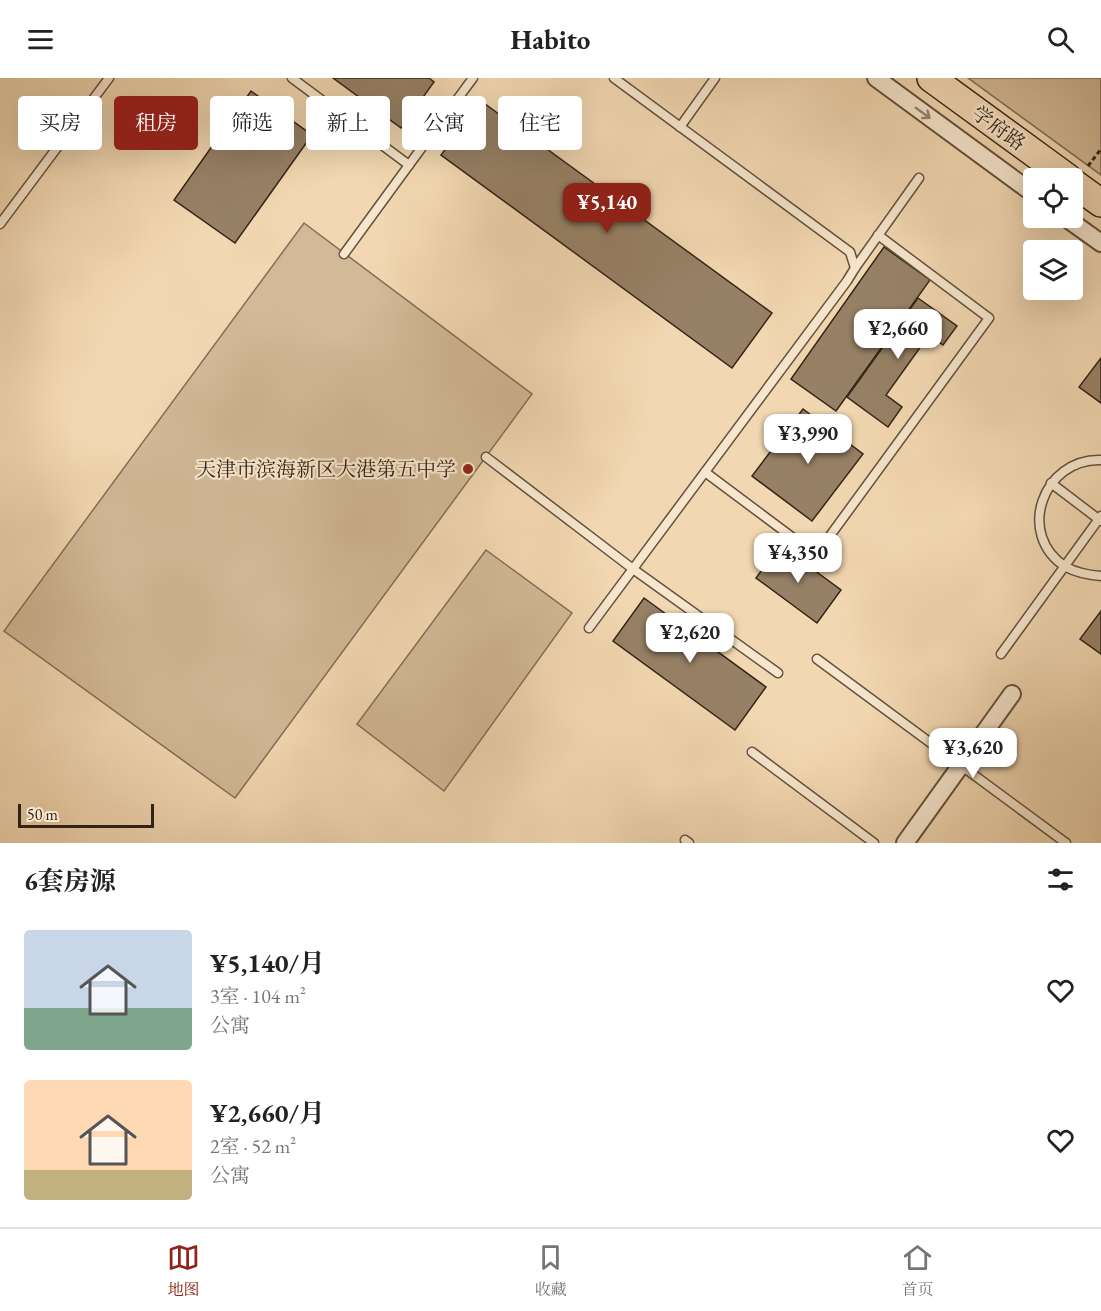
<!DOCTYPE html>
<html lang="zh">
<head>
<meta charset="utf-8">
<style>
	body { margin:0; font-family:"EB Garamond","Noto Serif SC",serif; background:#f2f2f2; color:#222; height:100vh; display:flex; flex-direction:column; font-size:22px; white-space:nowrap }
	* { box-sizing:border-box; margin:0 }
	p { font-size:20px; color:#767676 }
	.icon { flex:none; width:33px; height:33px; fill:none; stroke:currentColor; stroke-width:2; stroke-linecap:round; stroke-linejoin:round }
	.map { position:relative; height:765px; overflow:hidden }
	.sheet { display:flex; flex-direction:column; background:#fff; flex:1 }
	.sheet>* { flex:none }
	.guide { position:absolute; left:18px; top:18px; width:600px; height:54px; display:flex; gap:12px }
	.buttons { position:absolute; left:1023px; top:90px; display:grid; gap:12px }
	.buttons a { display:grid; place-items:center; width:60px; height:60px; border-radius:6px; background:#fff; box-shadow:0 6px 24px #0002; font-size:30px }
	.scale { position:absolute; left:18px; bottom:15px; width:136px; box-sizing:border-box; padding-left:6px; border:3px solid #342314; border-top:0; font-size:16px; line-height:21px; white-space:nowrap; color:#342314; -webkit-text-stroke:4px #f7e6cd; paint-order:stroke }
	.price { position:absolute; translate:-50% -51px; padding:0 14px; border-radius:12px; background:#fff; color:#222; font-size:20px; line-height:39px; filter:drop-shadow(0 2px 3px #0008) }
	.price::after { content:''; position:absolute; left:50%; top:36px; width:18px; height:14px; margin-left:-9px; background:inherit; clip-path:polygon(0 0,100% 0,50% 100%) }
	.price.current { background:#8f2418; color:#fff }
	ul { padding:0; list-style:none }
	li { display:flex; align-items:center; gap:18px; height:150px; padding:0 24px }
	li span { display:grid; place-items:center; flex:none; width:168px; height:120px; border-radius:6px; color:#555 }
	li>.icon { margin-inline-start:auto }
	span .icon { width:72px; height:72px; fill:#fffc; stroke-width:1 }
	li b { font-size:26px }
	h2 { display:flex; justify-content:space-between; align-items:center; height:72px; padding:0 24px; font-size:26px }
	.chip { padding:0 21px; border-radius:6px; background:#fff; box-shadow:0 6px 24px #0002; font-size:21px; line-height:54px }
	.chip.current { background:#8f2418; color:#fff }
	header { display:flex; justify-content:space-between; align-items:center; height:78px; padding:0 24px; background:#fff; font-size:27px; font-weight:700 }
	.tab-bar { display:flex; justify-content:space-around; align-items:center; height:84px; border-top:2px solid #e0e0e0; background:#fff; font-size:16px; color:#767676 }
	.tab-bar a { display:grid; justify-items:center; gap:3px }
	.tab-bar .current { color:#8f2418 }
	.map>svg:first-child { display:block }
	.green { fill:#d2b997; stroke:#836e56; stroke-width:1.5 }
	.building { fill:#978166; stroke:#342314; stroke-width:1.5 }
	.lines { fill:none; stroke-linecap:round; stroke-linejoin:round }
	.service-casing { stroke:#64503c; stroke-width:11 }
	.minor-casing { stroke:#64503c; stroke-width:20 }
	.trunk-casing { stroke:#342314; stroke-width:30 }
	.path { stroke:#342314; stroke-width:3; stroke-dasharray:4.5 3; stroke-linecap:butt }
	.service { stroke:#f7e6cd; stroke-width:8 }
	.minor { stroke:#f7e6cd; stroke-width:16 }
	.trunk { stroke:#f2d8b2; stroke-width:27 }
	.oneway { stroke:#968470 }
	.poi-dot { fill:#8f2418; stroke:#f7e6cd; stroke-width:2 }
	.labels { text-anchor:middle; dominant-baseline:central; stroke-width:4.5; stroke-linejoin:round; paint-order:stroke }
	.street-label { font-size:20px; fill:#342314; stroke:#f7e6cd }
	.poi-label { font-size:20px; fill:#342314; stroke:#f7e6cd; text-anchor:end }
</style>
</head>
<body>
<header><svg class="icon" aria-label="menu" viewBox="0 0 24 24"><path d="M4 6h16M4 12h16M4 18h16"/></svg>Habito<svg class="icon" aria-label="search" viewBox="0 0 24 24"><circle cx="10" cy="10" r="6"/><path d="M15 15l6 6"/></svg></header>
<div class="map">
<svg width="1101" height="765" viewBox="0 0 1101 765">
	<rect width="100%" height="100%" fill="#f2d8b2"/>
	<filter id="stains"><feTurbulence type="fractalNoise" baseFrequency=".00333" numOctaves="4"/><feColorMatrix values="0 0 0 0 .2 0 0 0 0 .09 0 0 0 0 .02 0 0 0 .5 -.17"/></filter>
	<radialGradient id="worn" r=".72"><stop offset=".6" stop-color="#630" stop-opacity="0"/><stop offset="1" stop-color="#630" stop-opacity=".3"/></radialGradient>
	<g class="green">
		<polygon points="968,0 1101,0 1101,97"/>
		<polygon points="304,145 532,316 235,720 4,553"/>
		<polygon points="486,472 572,535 444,713 357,646"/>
	</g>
	<g class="building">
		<polygon points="333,0 429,0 434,4 401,50"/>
		<polygon points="251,13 312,57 235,165 174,122"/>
		<polygon points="481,23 772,235 732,290 441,77"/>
		<polygon points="884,169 930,202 836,333 791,301"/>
		<polygon points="918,220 957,248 943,267 929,257 886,317 902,329 888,349 847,319"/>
		<polygon points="1101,280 1101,325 1079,309"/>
		<polygon points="803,331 863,376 812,443 752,398"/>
		<polygon points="780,467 841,512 817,545 756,500"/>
		<polygon points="644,520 766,609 735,652 613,563"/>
		<polygon points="1101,533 1101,576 1080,561"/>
	</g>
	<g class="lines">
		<g class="service-casing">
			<g id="service">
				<polyline points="292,0 409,87 473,0"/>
				<polyline points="680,49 715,0"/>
				<polyline points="0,146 109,0"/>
				<polyline points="344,176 409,87"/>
				<polyline points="855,190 919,100"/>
				<polyline points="486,379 633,491 778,595"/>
				<path d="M1101,382C1043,380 1015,457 1066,489C1077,495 1089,497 1101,498"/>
				<polyline points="705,394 816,477 989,240 878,157"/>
				<polyline points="1051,405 1101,443"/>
				<polyline points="589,550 847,203 855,190 850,174 614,0"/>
				<polyline points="1001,576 1101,438"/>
				<polyline points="817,581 1066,765"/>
				<polyline points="752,674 874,765"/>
				<polyline points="685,762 689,765"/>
			</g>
		</g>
		<g class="minor-casing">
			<g id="minor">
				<polyline points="876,0 1034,116"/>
				<polyline points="1066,140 1101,165"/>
				<polyline points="905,765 1012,616"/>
			</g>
		</g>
		<g class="trunk-casing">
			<g id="trunk">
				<polyline points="931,0 1068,100"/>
				<polyline points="1072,104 1101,125"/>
			</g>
		</g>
		<polyline class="path" points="1088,88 1101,71"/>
		<use href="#service" class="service"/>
		<use href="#minor" class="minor"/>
		<use href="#trunk" class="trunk"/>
	</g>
	<defs><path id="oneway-shaft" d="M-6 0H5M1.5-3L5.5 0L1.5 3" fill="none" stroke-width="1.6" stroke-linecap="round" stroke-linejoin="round" transform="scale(1.5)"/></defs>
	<use class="oneway" href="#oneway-shaft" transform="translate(923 35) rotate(36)"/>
	<circle class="poi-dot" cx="468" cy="391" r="6"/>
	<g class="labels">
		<g class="street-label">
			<text transform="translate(999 50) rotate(36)">学府路</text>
		</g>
		<g class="poi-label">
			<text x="456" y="391">天津市滨海新区大港第五中学</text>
		</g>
	</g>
	<rect width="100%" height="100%" filter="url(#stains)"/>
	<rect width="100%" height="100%" fill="url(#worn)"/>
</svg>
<div class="buttons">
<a><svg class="icon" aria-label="locate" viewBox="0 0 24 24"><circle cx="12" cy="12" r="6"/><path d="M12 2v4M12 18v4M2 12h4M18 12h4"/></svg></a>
<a><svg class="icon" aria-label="layers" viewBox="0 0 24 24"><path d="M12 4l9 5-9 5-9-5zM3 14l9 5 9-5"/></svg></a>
</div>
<div class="scale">50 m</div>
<b class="price current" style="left:607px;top:156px">¥5,140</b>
<b class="price" style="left:898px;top:282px">¥2,660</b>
<b class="price" style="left:808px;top:387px">¥3,990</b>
<b class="price" style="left:798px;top:506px">¥4,350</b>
<b class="price" style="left:690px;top:586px">¥2,620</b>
<b class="price" style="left:973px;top:701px">¥3,620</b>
<div class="guide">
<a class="chip">买房</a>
<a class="chip current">租房</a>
<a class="chip">筛选</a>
<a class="chip">新上</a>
<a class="chip">公寓</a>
<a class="chip">住宅</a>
</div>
</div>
<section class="sheet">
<h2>6套房源<svg class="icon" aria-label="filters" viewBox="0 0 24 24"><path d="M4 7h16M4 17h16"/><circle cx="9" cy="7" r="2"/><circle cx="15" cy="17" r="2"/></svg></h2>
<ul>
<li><span style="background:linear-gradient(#c9d6e8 65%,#7fa58c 0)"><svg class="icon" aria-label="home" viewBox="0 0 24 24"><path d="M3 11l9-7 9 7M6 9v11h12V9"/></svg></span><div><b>¥5,140/月</b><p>3室 · 104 m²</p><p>公寓</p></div><svg class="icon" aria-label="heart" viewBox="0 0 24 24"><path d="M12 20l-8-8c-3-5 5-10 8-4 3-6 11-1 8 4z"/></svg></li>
<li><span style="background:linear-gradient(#ffd9b3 75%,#c2b280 0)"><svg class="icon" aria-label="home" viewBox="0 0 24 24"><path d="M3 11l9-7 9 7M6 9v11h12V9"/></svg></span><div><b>¥2,660/月</b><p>2室 · 52 m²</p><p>公寓</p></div><svg class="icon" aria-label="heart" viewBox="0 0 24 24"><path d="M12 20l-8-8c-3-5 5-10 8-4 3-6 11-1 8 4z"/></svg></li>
</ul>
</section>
<nav class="tab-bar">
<a class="current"><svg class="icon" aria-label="map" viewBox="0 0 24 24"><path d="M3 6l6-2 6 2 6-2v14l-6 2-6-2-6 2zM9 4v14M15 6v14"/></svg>地图</a>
<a><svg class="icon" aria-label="saved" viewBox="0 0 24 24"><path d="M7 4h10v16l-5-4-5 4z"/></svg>收藏</a>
<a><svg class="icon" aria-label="home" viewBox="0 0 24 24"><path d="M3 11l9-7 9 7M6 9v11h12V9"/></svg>首页</a>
</nav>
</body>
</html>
